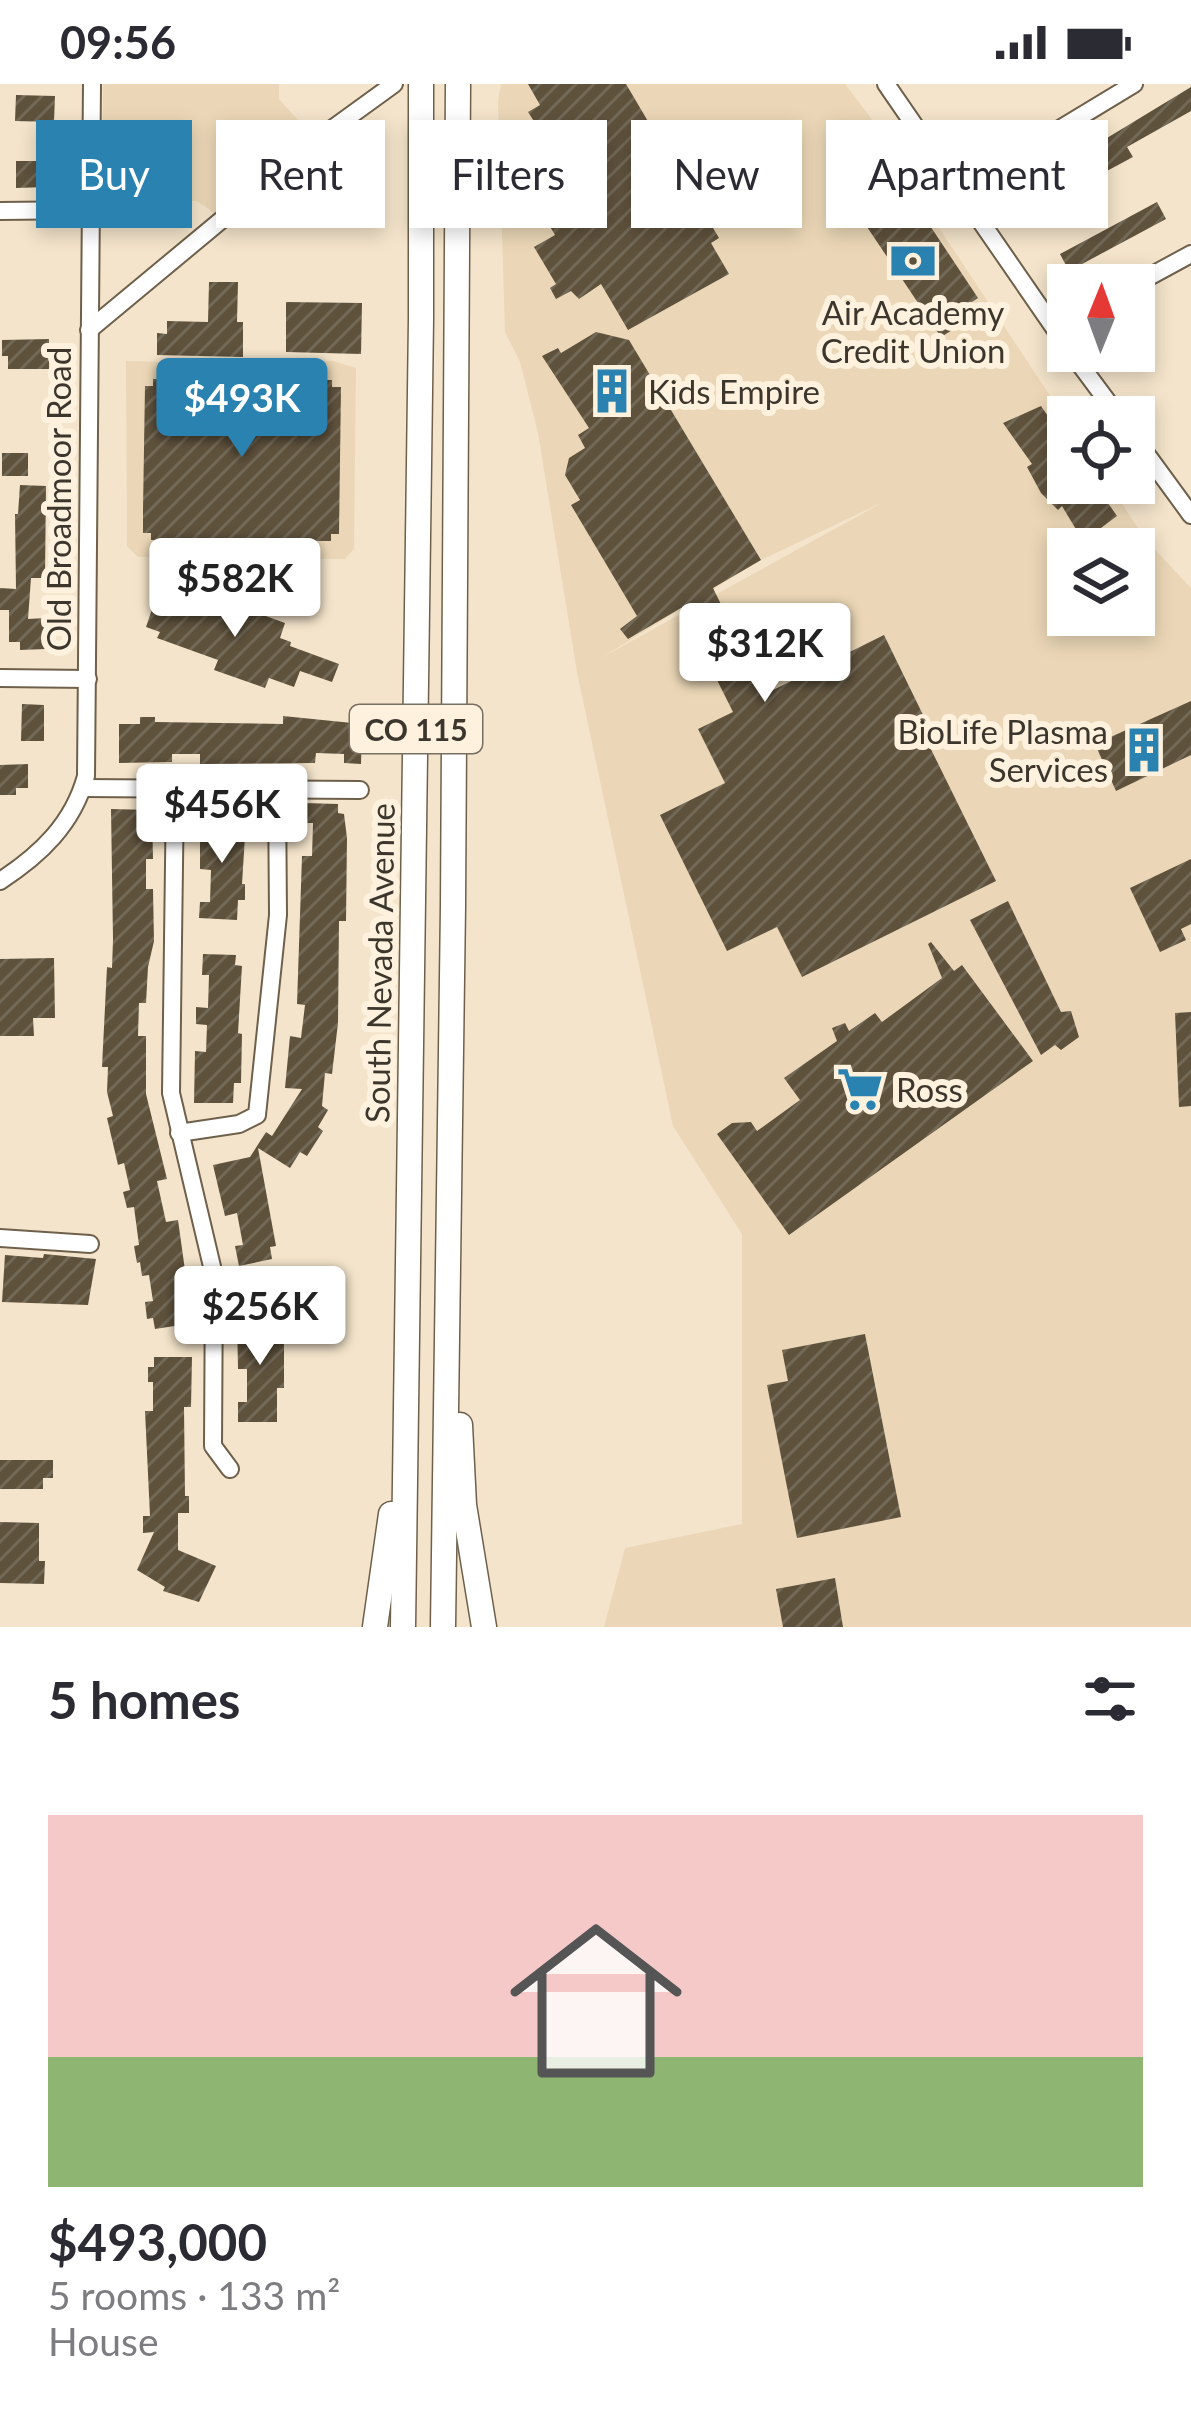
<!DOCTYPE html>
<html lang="en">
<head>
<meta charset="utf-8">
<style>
	body { margin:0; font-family:Lato,sans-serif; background:#f2f2f3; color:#2b2b33; height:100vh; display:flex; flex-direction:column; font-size:45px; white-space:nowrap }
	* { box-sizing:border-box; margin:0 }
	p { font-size:39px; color:#7c7c81 }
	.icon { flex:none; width:66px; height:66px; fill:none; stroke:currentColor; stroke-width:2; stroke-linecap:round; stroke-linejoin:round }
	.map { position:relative; height:1543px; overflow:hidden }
	.details { display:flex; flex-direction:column; background:#fff; flex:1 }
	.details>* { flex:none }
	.banner { position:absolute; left:36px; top:36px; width:1119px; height:108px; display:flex; gap:24px }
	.needle { width:78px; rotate:1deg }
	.fabs { position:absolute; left:1047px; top:180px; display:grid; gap:24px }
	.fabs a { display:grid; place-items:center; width:108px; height:108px; border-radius:0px; background:#fff; box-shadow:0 6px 18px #0003; font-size:60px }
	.price { position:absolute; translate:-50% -102px; padding:0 27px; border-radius:12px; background:#fff; color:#222; font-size:39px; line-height:78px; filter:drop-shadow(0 3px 6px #0008) }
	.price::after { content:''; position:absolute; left:50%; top:72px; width:36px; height:27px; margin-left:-18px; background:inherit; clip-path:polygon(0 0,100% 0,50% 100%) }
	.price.on { background:#2a82b1; color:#fff }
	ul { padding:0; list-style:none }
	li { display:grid; align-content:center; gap:24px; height:636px; padding:0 48px }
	li span { display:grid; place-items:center; height:372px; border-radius:0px; color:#555 }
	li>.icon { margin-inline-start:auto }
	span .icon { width:216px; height:216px; fill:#fffc; stroke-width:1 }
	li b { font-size:51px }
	h2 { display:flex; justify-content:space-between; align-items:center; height:144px; padding:0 48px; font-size:51px }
	.pill { padding:0 42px; border-radius:0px; background:#fff; box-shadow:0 6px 18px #0003; font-size:42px; line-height:108px }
	.pill.on { background:#2a82b1; color:#fff }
	.status { display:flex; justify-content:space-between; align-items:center; height:84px; padding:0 60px; background:#fff; direction:ltr }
	.status svg { height:33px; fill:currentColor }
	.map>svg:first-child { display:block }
	.built { fill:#ebd7b7; fill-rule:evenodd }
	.building { fill:url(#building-hatch) }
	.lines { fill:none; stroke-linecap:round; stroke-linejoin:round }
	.minor-casing { stroke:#6e604b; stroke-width:20 }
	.highway-casing { stroke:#6e604b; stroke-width:27 }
	.minor { stroke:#fff; stroke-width:16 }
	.highway { stroke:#fff; stroke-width:24 }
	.labels { text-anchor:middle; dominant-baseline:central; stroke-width:12; stroke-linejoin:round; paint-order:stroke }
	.shield { fill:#fef2de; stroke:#776e62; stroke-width:3 }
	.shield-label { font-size:30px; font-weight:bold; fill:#3d362d }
	.poi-label { font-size:33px; fill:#3d362d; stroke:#fef2de; text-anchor:start }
	.street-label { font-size:33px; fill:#3d362d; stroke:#fef2de }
</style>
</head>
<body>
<div class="status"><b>09:56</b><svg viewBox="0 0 49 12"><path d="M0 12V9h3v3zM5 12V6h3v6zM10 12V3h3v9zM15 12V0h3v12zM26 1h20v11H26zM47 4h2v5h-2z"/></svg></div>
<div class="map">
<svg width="1191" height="1543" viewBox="0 0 1191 1543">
	<defs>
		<pattern id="building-hatch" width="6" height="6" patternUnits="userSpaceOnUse" patternTransform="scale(3)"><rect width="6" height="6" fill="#5f523d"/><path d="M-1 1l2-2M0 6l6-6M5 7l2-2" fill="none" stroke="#736957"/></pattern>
	</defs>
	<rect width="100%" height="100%" fill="#f4e4cb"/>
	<g class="built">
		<polygon points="103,0 279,0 279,15 307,46 214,129 197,117 102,117"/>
		<path d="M501,0H845L895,66L912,103L1068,339V399H1108L1146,456L1191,504V1543H604L625,1464L742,1440V1150L673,1042L577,588L538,349L520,278L505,248L498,17ZM879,420L878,421L599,575L761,476ZM1068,465H1134V531H1068Z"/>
		<polygon points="264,274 333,277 356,284 354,465 345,475 138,473 127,462 126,277 249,280"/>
	</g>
	<g class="building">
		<polygon points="528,0 626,0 649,39 643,43 680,106 688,102 719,154 711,159 729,190 628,246 601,200 579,215 571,207 556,215 550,204 556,200 534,163 555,151 530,109 564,89 552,69 557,65 542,39 537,42 528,28 540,21"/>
		<polygon points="1191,3 1191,27 1127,63 1133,73 1045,120 1047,124 1032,133 1018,108"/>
		<polygon points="16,11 55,12 54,38 15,37"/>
		<polygon points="16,77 47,77 47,103 16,104"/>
		<polygon points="909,110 978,214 958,227 965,238 941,253 865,140"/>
		<polygon points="1157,118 1166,135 1069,187 1060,170"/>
		<polygon points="209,198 238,198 237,238 243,238 243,273 157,271 157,249 167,250 167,237 208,238"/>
		<polygon points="286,218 362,219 361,270 286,268"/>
		<polygon points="596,248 629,256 761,476 713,504 765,610 884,551 926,637 919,641 996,797 802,893 777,843 727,867 660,731 725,699 698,645 733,628 681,524 628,555 620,545 637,532 571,421 580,416 565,391 569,374 585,364 578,351 589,344 542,272 558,264 561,269"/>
		<polygon points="49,255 49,285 8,285 8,272 2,272 2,256"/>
		<polygon points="153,295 332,296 332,303 341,303 339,450 331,450 331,457 151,456 151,449 143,449 143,426 145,302 153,302"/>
		<polygon points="1041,322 1068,361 1068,399 1094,399 1117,432 1101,444 1102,451 1080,452 1062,422 1058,426 1041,409 1027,383 1032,380 1003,339"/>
		<rect x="2" y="369" width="26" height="23"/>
		<polygon points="20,401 46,402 45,494 31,494 28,535 46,534 46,565 20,566 20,558 9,558 9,526 0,526 0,504 16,505 15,430 18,430"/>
		<polygon points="189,504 285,539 280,554 291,558 290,562 339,580 332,598 300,587 294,603 269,594 265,604 214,586 218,576 157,554 160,548 146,543 157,511 174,517 177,509 186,512"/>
		<polygon points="1191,617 1191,671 1116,707 1095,660"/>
		<polygon points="22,620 44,621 44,657 21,657"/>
		<polygon points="283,632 362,640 361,680 344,679 344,670 316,669 315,679 200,680 200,670 172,670 172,678 119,679 119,640 140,640 140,633 155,633 155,638 283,640"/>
		<polygon points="28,680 28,704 16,704 16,711 0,711 0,681"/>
		<polygon points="304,719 338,720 338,729 344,730 347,754 346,837 339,837 338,939 332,990 325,989 322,1022 328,1026 318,1043 323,1047 307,1072 300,1068 290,1084 258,1064 276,1162 270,1163 272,1175 239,1182 235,1162 243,1161 237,1129 225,1132 213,1081 250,1073 266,1048 272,1052 302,1005 285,1004 290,952 301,954 305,921 297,920 302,772 312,772 313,739 304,739"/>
		<polygon points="111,725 152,726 153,775 146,775 146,805 153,805 154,857 148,883 146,919 139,919 138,952 146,952 146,1010 167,1095 157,1097 166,1138 178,1136 190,1222 179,1224 181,1241 155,1245 153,1234 147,1235 145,1218 153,1217 149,1191 142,1192 140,1178 137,1179 134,1162 139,1161 134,1123 127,1124 123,1108 130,1106 124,1079 118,1081 107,1034 113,1032 107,1008 108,983 102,983 107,883 112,884 113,856"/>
		<polygon points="200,731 239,733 238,752 245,752 242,800 245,800 245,816 238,816 237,836 199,834 200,818 210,818 211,786 200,785"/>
		<polygon points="1191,775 1191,840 1181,845 1186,856 1160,868 1130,804"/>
		<polygon points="1008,817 1061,928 1071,927 1079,953 1061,966 1055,961 1041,971 970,836"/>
		<polygon points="931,858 954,887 962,881 1033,977 789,1151 717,1050 732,1039 751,1038 757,1047 800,1016 784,994 837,957 832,944 845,939 849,947 875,929 882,938 942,894 928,860"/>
		<polygon points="203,870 236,871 235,881 242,882 238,949 242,950 241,999 234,999 233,1019 194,1019 195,967 206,968 207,941 196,940 196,923 208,924 209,891 202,891"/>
		<polygon points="54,874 55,934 33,934 34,952 0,952 0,875"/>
		<polygon points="1191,928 1191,1022 1179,1023 1175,929"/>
		<polygon points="44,1170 96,1175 88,1221 2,1218 5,1171 43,1174"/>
		<polygon points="237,1233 273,1233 274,1254 284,1254 284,1304 277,1304 277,1338 238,1338 238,1318 247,1318 247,1285 238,1285"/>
		<polygon points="865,1250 901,1433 797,1454 767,1301 788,1297 782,1266"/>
		<polygon points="154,1273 192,1273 191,1323 184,1323 185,1412 189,1412 189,1429 178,1429 178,1466 216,1482 199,1518 163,1507 165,1503 137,1486 154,1448 143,1449 143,1432 150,1432 145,1327 153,1327 153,1298 148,1298 148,1283 154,1283"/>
		<polygon points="0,1376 53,1376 53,1394 43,1394 43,1405 0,1405"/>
		<polygon points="0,1438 39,1439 39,1477 45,1477 44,1500 0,1499"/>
		<polygon points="835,1494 843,1543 783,1543 776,1505"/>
	</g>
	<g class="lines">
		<g class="minor-casing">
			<g id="minor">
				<polyline points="886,0 1068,264"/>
				<polyline points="959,106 1134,0"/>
				<polyline points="0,127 91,126"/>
				<polyline points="1134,201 1191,170"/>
				<polyline points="89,246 325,50 394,0"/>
				<polyline points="1070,267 1119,333"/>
				<polyline points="1134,353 1191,431"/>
				<polyline points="0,594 88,595"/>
				<polyline points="83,704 360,706"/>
				<polyline points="175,705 171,1009 214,1191 213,1362 230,1385"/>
				<path d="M0,797C40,771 73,740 86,692L92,0"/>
				<polyline points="179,1049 239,1040 257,1031 278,831 277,706"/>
				<polyline points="0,1154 90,1160"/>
			</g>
		</g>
		<g class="highway-casing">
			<g id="highway">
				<polyline points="460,1341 464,1421 484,1543"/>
				<polyline points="375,1543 391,1430"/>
				<polyline points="403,1543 421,235 421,0"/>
				<polyline points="443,1543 453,822 458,0"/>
			</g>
		</g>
		<use href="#minor" class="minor"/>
		<use href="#highway" class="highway"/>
	</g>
	<defs>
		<g id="bank-bare" transform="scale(3.6)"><path d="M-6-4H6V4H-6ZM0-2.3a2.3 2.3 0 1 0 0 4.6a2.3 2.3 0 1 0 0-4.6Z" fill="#2a82b1" stroke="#fef2de" stroke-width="2.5" paint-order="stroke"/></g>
		<g id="building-bare" transform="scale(3.6)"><path d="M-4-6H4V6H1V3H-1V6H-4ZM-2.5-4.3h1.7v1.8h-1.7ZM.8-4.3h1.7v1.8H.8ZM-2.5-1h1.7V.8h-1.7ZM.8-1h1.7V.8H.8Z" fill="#2a82b1" stroke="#fef2de" stroke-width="2.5" paint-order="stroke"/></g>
		<g id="supermarket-bare" transform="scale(3.6)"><path d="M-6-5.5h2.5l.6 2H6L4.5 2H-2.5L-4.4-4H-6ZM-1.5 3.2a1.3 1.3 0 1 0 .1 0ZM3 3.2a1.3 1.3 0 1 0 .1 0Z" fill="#2a82b1" stroke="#fef2de" stroke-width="2.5" paint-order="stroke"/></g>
	</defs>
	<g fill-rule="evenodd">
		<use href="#bank-bare" x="913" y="177"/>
		<use href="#building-bare" x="612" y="307"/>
		<use href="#building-bare" x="1144" y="666"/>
		<use href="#supermarket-bare" x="860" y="1005"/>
	</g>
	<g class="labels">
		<rect class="shield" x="350" y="621" width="132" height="48" rx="9"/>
		<g class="shield-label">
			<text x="416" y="645">CO 115</text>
		</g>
		<g class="poi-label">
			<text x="913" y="228" text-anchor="middle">Air Academy<tspan x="913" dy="38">Credit Union</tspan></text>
			<text x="648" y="307">Kids Empire</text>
			<text x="1108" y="647" text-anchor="end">BioLife Plasma<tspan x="1108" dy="38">Services</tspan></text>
			<text x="896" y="1005">Ross</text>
		</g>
		<g class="street-label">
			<text transform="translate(58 415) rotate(-90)">Old Broadmoor Road</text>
			<text transform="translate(379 879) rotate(-89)">South Nevada Avenue</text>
		</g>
	</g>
</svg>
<div class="fabs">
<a><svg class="needle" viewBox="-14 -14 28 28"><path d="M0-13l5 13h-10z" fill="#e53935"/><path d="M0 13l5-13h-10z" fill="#7c7c81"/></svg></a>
<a><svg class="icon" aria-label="locate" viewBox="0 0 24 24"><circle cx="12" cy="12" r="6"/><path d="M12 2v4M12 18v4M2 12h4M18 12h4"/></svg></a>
<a><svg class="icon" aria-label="layers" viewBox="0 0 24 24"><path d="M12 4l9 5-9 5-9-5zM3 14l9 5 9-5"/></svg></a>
</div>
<b class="price on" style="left:242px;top:376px">$493K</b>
<b class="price" style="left:235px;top:556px">$582K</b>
<b class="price" style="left:765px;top:621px">$312K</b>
<b class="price" style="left:222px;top:782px">$456K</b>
<b class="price" style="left:260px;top:1284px">$256K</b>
<div class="banner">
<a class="pill on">Buy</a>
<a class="pill">Rent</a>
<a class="pill">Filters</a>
<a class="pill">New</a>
<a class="pill">Apartment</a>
</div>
</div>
<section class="details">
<h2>5 homes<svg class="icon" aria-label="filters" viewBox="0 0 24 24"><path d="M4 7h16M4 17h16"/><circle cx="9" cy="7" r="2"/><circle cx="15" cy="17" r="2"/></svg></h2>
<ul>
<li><span style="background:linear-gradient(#f6c9c9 65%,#8fb573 0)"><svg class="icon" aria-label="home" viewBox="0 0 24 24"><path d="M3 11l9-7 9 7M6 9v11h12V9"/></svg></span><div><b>$493,000</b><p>5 rooms · 133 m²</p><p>House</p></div></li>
</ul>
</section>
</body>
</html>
